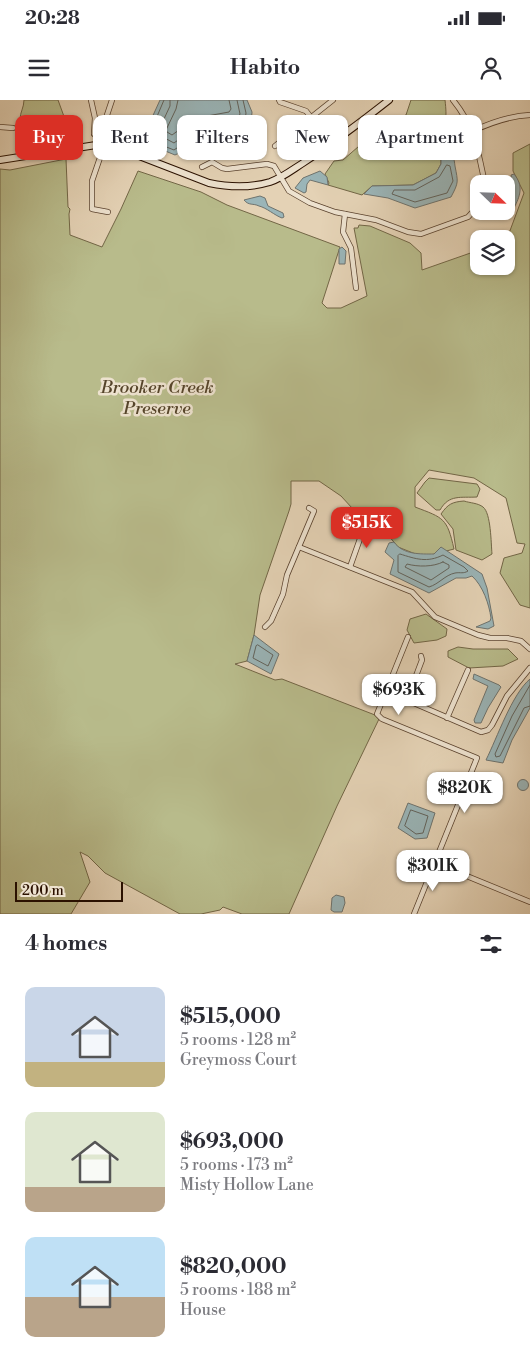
<!DOCTYPE html>
<html lang="en">
<head>
<meta charset="utf-8">
<style>
	body { margin:0; font-family:"Libre Bodoni",serif; background:#f2f2f3; color:#2b2b33; height:100vh; display:flex; flex-direction:column; font-size:19px; white-space:nowrap }
	* { box-sizing:border-box; margin:0 }
	p { font-size:16px; color:#7c7c81 }
	.icon { flex:none; width:28px; height:28px; fill:none; stroke:currentColor; stroke-width:2; stroke-linecap:round; stroke-linejoin:round }
	.map { position:relative; height:814px; overflow:hidden }
	.drawer { display:flex; flex-direction:column; background:#fff; flex:1 }
	.drawer>* { flex:none }
	.guide { position:absolute; left:15px; top:15px; width:500px; height:45px; display:flex; gap:10px }
	.needle { width:32px; rotate:113deg }
	.fabs { position:absolute; left:470px; top:75px; display:grid; gap:10px }
	.fabs a { display:grid; place-items:center; width:45px; height:45px; border-radius:10px; background:#fff; box-shadow:0 1px 4px #0004; font-size:25px }
	.scale { position:absolute; left:15px; bottom:12px; width:108px; box-sizing:border-box; padding-left:5px; border:2px solid #2b1100; border-top:0; font-size:14px; line-height:18px; white-space:nowrap; color:#2b1100; -webkit-text-stroke:4px #ede2cf; paint-order:stroke }
	.price { position:absolute; translate:-50% -42px; padding:0 11px; border-radius:10px; background:#fff; color:#222; font-size:16px; line-height:32px; filter:drop-shadow(0 1px 2px #0008) }
	.price::after { content:''; position:absolute; left:50%; top:30px; width:15px; height:11px; margin-left:-8px; background:inherit; clip-path:polygon(0 0,100% 0,50% 100%) }
	.price.current { background:#d93025; color:#fff }
	ul { padding:0; list-style:none }
	li { display:flex; align-items:center; gap:15px; height:125px; padding:0 25px }
	li span { display:grid; place-items:center; flex:none; width:140px; height:100px; border-radius:10px; color:#555 }
	li>.icon { margin-inline-start:auto }
	span .icon { width:60px; height:60px; fill:#fffc; stroke-width:1 }
	li b { font-size:21px }
	h2 { display:flex; justify-content:space-between; align-items:center; height:60px; padding:0 25px; font-size:21px }
	.tag { padding:0 18px; border-radius:10px; background:#fff; box-shadow:0 1px 4px #0004; font-size:18px; line-height:45px }
	.tag.current { background:#d93025; color:#fff }
	.status { display:flex; justify-content:space-between; align-items:center; height:35px; padding:0 25px; background:#fff; direction:ltr }
	.status svg { height:14px; fill:currentColor }
	header { display:flex; justify-content:space-between; align-items:center; height:65px; padding:0 25px; background:#fff; font-size:22px; font-weight:600 }
	.map>svg:first-child { display:block }
	.green { fill:#b8bb8b; stroke:#726646 }
	.water { fill:#9ab5b8; stroke:#6e736e }
	.lines { fill:none; stroke-linecap:round; stroke-linejoin:round }
	.shore { stroke:#62635c; stroke-width:1 }
	.street-casing { stroke:#59412d; stroke-width:6 }
	.secondary-casing { stroke:#2b1100; stroke-width:8 }
	.street { stroke:#ede2cf; stroke-width:4.5 }
	.secondary { stroke:#ede2cf; stroke-width:6 }
	.labels { text-anchor:middle; dominant-baseline:central; stroke-width:5; stroke-linejoin:round; paint-order:stroke }
	.park-label { font-size:18px; font-style:italic; fill:#55442a; stroke:#ede2cf }
</style>
</head>
<body>
<div class="status"><b>20:28</b><svg viewBox="0 0 49 12"><path d="M0 12V9h3v3zM5 12V6h3v6zM10 12V3h3v9zM15 12V0h3v12zM26 1h20v11H26zM47 4h2v5h-2z"/></svg></div>
<header><svg class="icon" aria-label="menu" viewBox="0 0 24 24"><path d="M4 6h16M4 12h16M4 18h16"/></svg>Habito<svg class="icon" aria-label="person" viewBox="0 0 24 24"><circle cx="12" cy="8" r="4"/><path d="M4 21q1-7 8-7t8 7"/></svg></header>
<div class="map">
<svg width="530" height="814" viewBox="0 0 530 814">
	<rect width="100%" height="100%" fill="#e4d2b5"/>
	<filter id="stains"><feTurbulence type="fractalNoise" baseFrequency=".004" numOctaves="4"/><feColorMatrix values="0 0 0 0 .2 0 0 0 0 .09 0 0 0 0 .02 0 0 0 .5 -.17"/></filter>
	<radialGradient id="worn" r=".72"><stop offset=".6" stop-color="#630" stop-opacity="0"/><stop offset="1" stop-color="#630" stop-opacity=".3"/></radialGradient>
	<g class="green">
		<path d="M24,0H58L66,22L64,33C44,50 23,51 20,19C20,13 24,7 24,0Z"/>
		<path d="M411,0H445C447,18 447,25 434,39V42L441,50V64L436,73L413,85L372,86L362,95L328,85L329,83L325,74L334,61L343,60L382,26L406,15Z"/>
		<path d="M248,34L251,40C235,46 223,56 210,39Z"/>
		<path d="M530,44V508L520,505L500,473L504,458L522,453L525,444L517,443L506,398L474,378L429,370L415,387V407C444,418 447,418 454,449L423,457L398,447L383,429L364,421L341,396L319,381H291V404L289,411L260,495L254,535L247,561L235,564L275,580L282,579L375,615L379,619L337,706L289,814H242L223,807L220,810L201,814H180L105,773L88,756L80,752L90,782L71,814H0V69L10,70L66,59L68,107L70,109L69,114L70,135L102,147L121,109L138,71L201,92L227,105L340,147L322,203L327,208H341L367,196L354,128H358L359,125L370,126L410,143L421,153L422,170L479,150V166H506V139H504L508,136L524,93L513,71V53Z"/>
		<path d="M429,378L477,384L480,389L477,397C461,398 449,394 440,410H436L417,393L425,382Z"/>
		<path d="M464,401C470,403 478,403 483,407C491,413 491,443 492,454L482,460L456,450L453,429L441,414C448,404 452,402 464,401Z"/>
		<polygon points="426,514 447,529 446,536 437,540 414,543 407,530 410,519"/>
		<polygon points="458,547 473,549 508,549 518,559 503,566 469,568 448,557 448,551"/>
	</g>
	<g class="water">
		<polygon points="160,0 247,0 252,12 251,24 233,30 202,36 181,52 175,55 146,43 145,33"/>
		<path d="M434,42C451,47 453,50 455,66C458,82 459,82 451,97L415,108L388,98L364,94L372,86L413,85L436,73L441,64V50Z"/>
		<polygon points="320,71 327,77 328,85 310,80 307,84 306,92 304,93 295,88 303,78"/>
		<path d="M514,74C524,86 520,96 514,108C502,99 513,95 512,84C512,81 511,78 511,75Z"/>
		<path d="M260,96L265,98L268,106L283,113L284,117L282,118C274,115 267,108 259,106C253,103 249,106 244,100Z"/>
		<polygon points="342,147 346,151 345,164 339,164 339,149"/>
		<path d="M394,442C403,455 421,454 434,454L441,447L482,474L487,488L494,526L488,529L476,527L490,521L491,518C489,504 483,486 472,476L466,478H456L429,493L390,474L394,460L385,452L389,443Z"/>
		<polygon points="254,535 279,554 271,574 247,561"/>
		<polygon points="474,574 499,585 501,587 488,608 481,623 475,623 474,620 488,586 473,579"/>
		<path d="M530,579V608L512,640L503,663L486,660C497,638 512,594 530,579Z"/>
		<circle cx="523" cy="685" r="5.5"/>
		<polygon points="408,703 435,713 427,738 415,739 398,728"/>
		<polygon points="336,795 344,797 345,803 342,812 334,812 331,810 332,798"/>
	</g>
	<g class="lines">
		<g class="shore">
			<polyline points="164,0 150,33 150,38 164,46 174,50 201,31 232,25 245,20 246,13 243,0"/>
			<polyline points="170,0 170,6 157,34 174,43 198,25 230,19 239,16 240,14 237,0"/>
			<polyline points="178,0 176,9 166,30 167,32 172,35 196,18 229,12 231,9 229,0"/>
			<polygon points="447,65 450,66 453,81 447,93 415,102 392,94 394,90 415,90 439,77"/>
			<path d="M400,454C416,459 427,463 443,455L464,467L468,471C463,474 461,472 455,473C445,475 439,484 429,487L398,472V456Z"/>
			<path d="M443,462L449,465V468L431,480L405,467L407,464C418,467 433,467 443,462Z"/>
			<polygon points="258,545 273,555 268,566 253,558 256,546"/>
			<polyline points="530,585 512,616 495,654 496,657 500,656 524,608 530,606"/>
			<polygon points="411,710 428,716 423,733 416,734 405,726"/>
		</g>
		<g class="street-casing">
			<g id="street">
				<polyline points="91,0 95,18 94,34"/>
				<polyline points="279,0 280,2 306,11 332,44"/>
				<path d="M453,0C475,27 478,51 485,84"/>
				<polyline points="0,27 13,28"/>
				<path d="M473,31C492,22 509,16 530,15"/>
				<polyline points="275,46 333,0"/>
				<polyline points="202,67 212,62 222,68 227,69 267,64 274,66 289,91 310,103 335,112 376,120 408,132 421,134 468,117 479,105"/>
				<polyline points="108,112 92,109 92,81 104,46 106,18 112,0"/>
				<polyline points="345,114 343,132 351,148 356,188"/>
				<polyline points="299,447 412,492 435,517 478,535 490,538 507,538 521,541 530,549"/>
				<polyline points="350,467 361,436 360,430"/>
				<polyline points="265,527 271,521 283,494 287,475 314,411 309,408"/>
				<polyline points="408,537 377,614 382,619 477,658 414,814"/>
				<polyline points="421,556 422,560 408,597 409,601 481,632 488,630 492,625 507,596 530,568"/>
				<polyline points="447,618 468,570"/>
				<polyline points="435,763 530,802"/>
			</g>
		</g>
		<g class="secondary-casing">
			<path id="secondary" d="M0,60L96,45L121,49L209,83C228,87 250,88 270,82C282,78 292,70 303,63C333,43 361,22 389,0"/>
		</g>
		<use href="#street" class="street"/>
		<use href="#secondary" class="secondary"/>
	</g>
	<g class="labels">
		<g class="park-label">
			<text x="157" y="287">Brooker Creek<tspan x="157" dy="21">Preserve</tspan></text>
		</g>
	</g>
	<rect width="100%" height="100%" filter="url(#stains)"/>
	<rect width="100%" height="100%" fill="url(#worn)"/>
</svg>
<div class="fabs">
<a><svg class="needle" viewBox="-14 -14 28 28"><path d="M0-13l5 13h-10z" fill="#e53935"/><path d="M0 13l5-13h-10z" fill="#7c7c81"/></svg></a>
<a><svg class="icon" aria-label="layers" viewBox="0 0 24 24"><path d="M12 4l9 5-9 5-9-5zM3 14l9 5 9-5"/></svg></a>
</div>
<div class="scale">200 m</div>
<b class="price current" style="left:367px;top:449px">$515K</b>
<b class="price" style="left:399px;top:616px">$693K</b>
<b class="price" style="left:465px;top:714px">$820K</b>
<b class="price" style="left:433px;top:792px">$301K</b>
<div class="guide">
<a class="tag current">Buy</a>
<a class="tag">Rent</a>
<a class="tag">Filters</a>
<a class="tag">New</a>
<a class="tag">Apartment</a>
</div>
</div>
<section class="drawer">
<h2>4 homes<svg class="icon" aria-label="filters" viewBox="0 0 24 24"><path d="M4 7h16M4 17h16"/><circle cx="9" cy="7" r="2"/><circle cx="15" cy="17" r="2"/></svg></h2>
<ul>
<li><span style="background:linear-gradient(#c9d6e8 75%,#c2b280 0)"><svg class="icon" aria-label="home" viewBox="0 0 24 24"><path d="M3 11l9-7 9 7M6 9v11h12V9"/></svg></span><div><b>$515,000</b><p>5 rooms · 128 m²</p><p>Greymoss Court</p></div></li>
<li><span style="background:linear-gradient(#dfe7d0 75%,#b9a48a 0)"><svg class="icon" aria-label="home" viewBox="0 0 24 24"><path d="M3 11l9-7 9 7M6 9v11h12V9"/></svg></span><div><b>$693,000</b><p>5 rooms · 173 m²</p><p>Misty Hollow Lane</p></div></li>
<li><span style="background:linear-gradient(#bfe0f5 60%,#b9a48a 0)"><svg class="icon" aria-label="home" viewBox="0 0 24 24"><path d="M3 11l9-7 9 7M6 9v11h12V9"/></svg></span><div><b>$820,000</b><p>5 rooms · 188 m²</p><p>House</p></div></li>
</ul>
</section>
</body>
</html>
